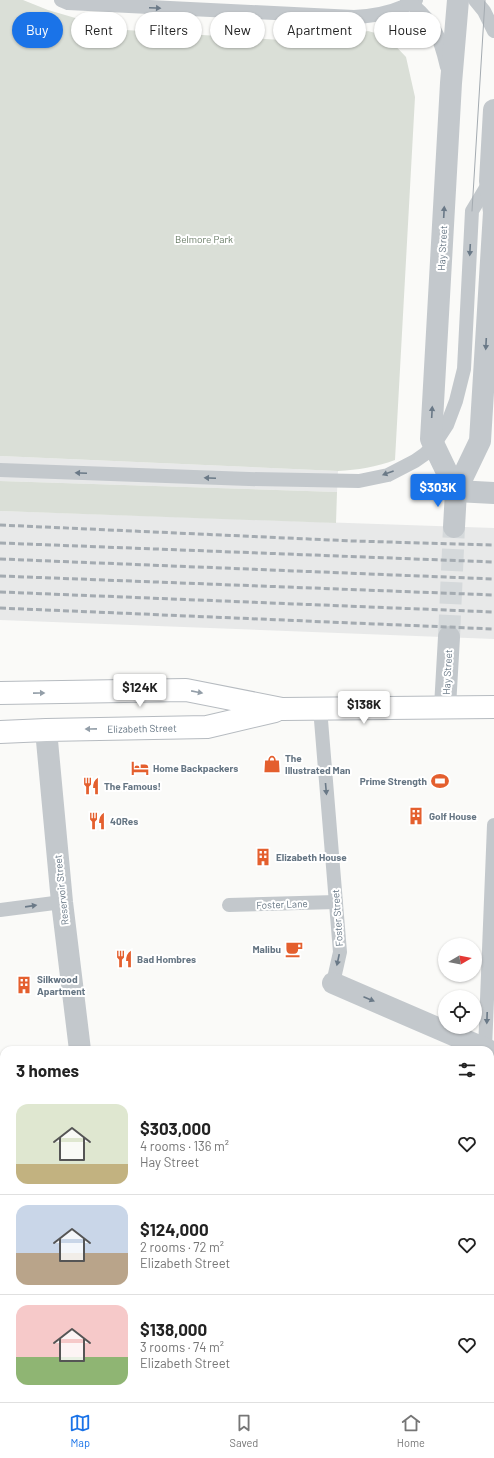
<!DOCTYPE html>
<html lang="en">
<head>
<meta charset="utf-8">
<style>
	body { margin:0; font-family:Barlow,sans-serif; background:#f6f6f6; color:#222; height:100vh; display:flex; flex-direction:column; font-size:15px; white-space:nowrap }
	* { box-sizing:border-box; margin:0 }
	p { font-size:13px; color:#767676 }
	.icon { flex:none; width:22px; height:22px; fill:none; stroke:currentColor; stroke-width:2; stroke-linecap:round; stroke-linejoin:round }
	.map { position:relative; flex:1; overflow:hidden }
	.side { position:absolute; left:0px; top:1046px; width:494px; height:356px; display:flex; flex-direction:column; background:#fff; border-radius:12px 12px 0 0; box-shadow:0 1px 3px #0004 }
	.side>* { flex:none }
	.top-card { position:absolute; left:12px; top:12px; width:470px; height:36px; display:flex; gap:8px }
	.needle { width:26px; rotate:80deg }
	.tools { position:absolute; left:438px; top:938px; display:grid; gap:8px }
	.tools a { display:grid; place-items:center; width:44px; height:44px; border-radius:50%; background:#fff; box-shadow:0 1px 3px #0004; font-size:20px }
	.price { position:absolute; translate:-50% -34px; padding:0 9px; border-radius:4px; background:#fff; color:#222; font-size:13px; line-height:26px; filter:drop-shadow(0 1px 2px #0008) }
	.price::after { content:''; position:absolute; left:50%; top:24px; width:12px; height:9px; margin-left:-6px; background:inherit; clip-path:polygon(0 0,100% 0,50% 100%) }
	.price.current { background:#1a73e8; color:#fff }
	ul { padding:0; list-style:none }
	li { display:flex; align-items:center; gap:12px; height:100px; padding:0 16px }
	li+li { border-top:1px solid #e0e0e0 }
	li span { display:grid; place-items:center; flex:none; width:112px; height:80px; border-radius:12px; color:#555 }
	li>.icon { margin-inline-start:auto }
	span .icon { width:48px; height:48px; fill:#fffc; stroke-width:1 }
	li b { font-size:17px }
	h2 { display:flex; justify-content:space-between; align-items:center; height:48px; padding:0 16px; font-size:17px }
	.tag { padding:0 14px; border-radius:18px; background:#fff; box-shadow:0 1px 3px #0004; font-size:14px; line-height:36px }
	.tag.current { background:#1a73e8; color:#fff }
	.menu { display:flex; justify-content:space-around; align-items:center; height:56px; border-top:1px solid #e0e0e0; background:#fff; font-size:11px; color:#767676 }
	.menu a { display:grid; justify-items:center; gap:2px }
	.menu .current { color:#1a73e8 }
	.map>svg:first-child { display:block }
	.built { fill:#e8e9e9 }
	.green { fill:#dadfd7 }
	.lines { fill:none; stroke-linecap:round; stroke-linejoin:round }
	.minor-tunnel { stroke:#d5d9db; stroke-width:22; stroke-dasharray:22 11; stroke-linecap:butt }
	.secondary-casing { stroke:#b6bbc0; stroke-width:24 }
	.service { stroke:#c3c8cc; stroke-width:14 }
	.minor { stroke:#c3c8cc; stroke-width:22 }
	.secondary { stroke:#fff; stroke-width:22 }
	.tram { stroke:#a4abb1; stroke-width:1 }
	.rail { stroke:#a4abb1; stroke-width:3; stroke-dasharray:6 3; stroke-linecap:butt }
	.oneway { fill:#6a7987 }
	.oneway2 { fill:#939ea8 }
	.labels { text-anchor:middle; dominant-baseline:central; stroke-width:4; stroke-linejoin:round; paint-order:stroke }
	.park-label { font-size:10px; fill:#677a64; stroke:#fff }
	.street-label { font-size:10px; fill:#657583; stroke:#fff }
	.poi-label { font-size:10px; font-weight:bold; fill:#657583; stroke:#fff; text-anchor:start }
</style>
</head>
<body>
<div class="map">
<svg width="494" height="1402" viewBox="0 0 494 1402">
	<rect width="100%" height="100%" fill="#fafaf8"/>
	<g class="built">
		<polygon points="0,456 338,471 337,492 0,481"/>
		<polygon points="0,511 494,528 494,639 0,620"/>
	</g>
	<g class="green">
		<path d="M0,0H23L48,10L89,22L126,30L281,40L316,41L341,38L368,31L386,36L406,57L415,97L395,460C376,467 358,470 338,471L0,456Z"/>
		<polygon points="0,481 337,492 336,523 0,511"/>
	</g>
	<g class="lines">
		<polyline class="minor-tunnel" points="449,637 454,527"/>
		<g class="secondary-casing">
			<g id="secondary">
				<polyline points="0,693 186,690 282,709 494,707"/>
				<path id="s1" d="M0,732L46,730L207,727L275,711"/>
			</g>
		</g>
		<g class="service">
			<path d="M61,0L68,3L354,17C376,16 397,12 416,0"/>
			<path d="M407,0C433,21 440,35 447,67"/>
			<polyline points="475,0 484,11 494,31"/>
			<polyline points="0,470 249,479 359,481 388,475 415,461 425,454 434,445 447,425 456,401 464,369 472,211 490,181"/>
			<polyline points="320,708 340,952 333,983"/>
			<polyline points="229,905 336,902"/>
			<polyline points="0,910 62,902"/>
			<polyline points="485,1049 494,825"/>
			<polyline points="491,1402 494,1402"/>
		</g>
		<g class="minor">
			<polyline points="456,491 431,439 451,83 458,0"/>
			<polyline points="456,491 494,493"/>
			<polyline points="454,527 456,491 480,441 494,212 490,181 494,110"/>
			<polyline points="445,707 449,637"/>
			<polyline points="46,730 62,902 80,1050"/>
			<polyline points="333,983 488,1050"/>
			<polyline points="490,1255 494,1254"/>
			<polyline points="0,1322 4,1321"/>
			<polyline points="125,1398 126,1402"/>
		</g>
		<use href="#secondary" class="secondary"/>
		<polyline class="tram" points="472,211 485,0"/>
		<g class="rail">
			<polyline points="0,525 353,541 494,545"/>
			<polyline points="0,543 494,562"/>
			<polyline points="0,559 494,579"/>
			<polyline points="0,576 494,595"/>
			<polyline points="0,592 494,612"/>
			<polyline points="0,608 494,629"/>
		</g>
	</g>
	<defs><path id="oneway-solid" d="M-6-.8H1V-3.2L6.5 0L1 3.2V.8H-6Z"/></defs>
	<g class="oneway">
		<use href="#oneway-solid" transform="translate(155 8) rotate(3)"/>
		<use href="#oneway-solid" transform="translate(444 212) rotate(-87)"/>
		<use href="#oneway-solid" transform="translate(470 250) rotate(93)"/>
		<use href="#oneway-solid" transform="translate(486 344) rotate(93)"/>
		<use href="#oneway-solid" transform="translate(432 412) rotate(-87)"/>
		<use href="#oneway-solid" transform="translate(81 473) rotate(-178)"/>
		<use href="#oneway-solid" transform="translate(388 473) rotate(160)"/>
		<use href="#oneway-solid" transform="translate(210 478) rotate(-178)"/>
		<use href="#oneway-solid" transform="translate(326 789) rotate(85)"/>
		<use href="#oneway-solid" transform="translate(31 906) rotate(-8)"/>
		<use href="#oneway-solid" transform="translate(338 960) rotate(102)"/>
		<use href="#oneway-solid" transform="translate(369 999) rotate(23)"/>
		<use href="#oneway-solid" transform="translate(487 1018) rotate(92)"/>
	</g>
	<g class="oneway2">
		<use href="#oneway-solid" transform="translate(197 692) rotate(11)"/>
		<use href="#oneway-solid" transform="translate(39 693) rotate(-1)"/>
		<use href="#oneway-solid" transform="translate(91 729) rotate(179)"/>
	</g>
	<defs>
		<g id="shop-bare" transform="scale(1.38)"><path d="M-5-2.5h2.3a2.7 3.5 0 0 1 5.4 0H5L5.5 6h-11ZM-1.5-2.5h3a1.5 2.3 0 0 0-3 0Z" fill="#e45f2e" stroke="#fff" stroke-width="2.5" paint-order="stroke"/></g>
		<g id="hotel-bare" transform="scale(1.38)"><path d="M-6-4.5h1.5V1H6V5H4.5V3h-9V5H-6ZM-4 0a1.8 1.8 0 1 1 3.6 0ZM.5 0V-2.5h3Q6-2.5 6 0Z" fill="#e45f2e" stroke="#fff" stroke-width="2.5" paint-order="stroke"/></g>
		<g id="stadium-bare" transform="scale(1.38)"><path d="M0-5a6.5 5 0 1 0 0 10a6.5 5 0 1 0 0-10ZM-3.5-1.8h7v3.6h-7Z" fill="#e45f2e" stroke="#fff" stroke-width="2.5" paint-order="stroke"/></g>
		<g id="restaurant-bare" transform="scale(1.38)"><path d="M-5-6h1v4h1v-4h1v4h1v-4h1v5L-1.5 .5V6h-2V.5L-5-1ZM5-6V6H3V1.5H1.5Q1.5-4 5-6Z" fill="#e45f2e" stroke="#fff" stroke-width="2.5" paint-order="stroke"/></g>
		<g id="building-bare" transform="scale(1.38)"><path d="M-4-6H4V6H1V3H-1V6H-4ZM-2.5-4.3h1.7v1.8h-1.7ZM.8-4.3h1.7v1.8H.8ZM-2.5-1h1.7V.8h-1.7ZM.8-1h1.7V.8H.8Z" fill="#e45f2e" stroke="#fff" stroke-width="2.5" paint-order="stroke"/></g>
		<g id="cafe-bare" transform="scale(1.38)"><path d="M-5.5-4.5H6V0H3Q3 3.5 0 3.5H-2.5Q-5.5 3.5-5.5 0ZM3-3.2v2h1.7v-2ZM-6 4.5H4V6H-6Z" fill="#e45f2e" stroke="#fff" stroke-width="2.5" paint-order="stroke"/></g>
	</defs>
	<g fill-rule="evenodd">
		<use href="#shop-bare" x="272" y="764"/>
		<use href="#hotel-bare" x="140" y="768"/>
		<use href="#stadium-bare" x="440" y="781"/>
		<use href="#restaurant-bare" x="91" y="786"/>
		<use href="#building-bare" x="416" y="816"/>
		<use href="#restaurant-bare" x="97" y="821"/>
		<use href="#building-bare" x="263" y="857"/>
		<use href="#cafe-bare" x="294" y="949"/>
		<use href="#restaurant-bare" x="124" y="959"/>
		<use href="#building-bare" x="24" y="985"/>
	</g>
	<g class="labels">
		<g class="park-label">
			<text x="204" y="239">Belmore Park</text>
		</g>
		<g class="street-label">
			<text transform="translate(442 248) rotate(-87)">Hay Street</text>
			<text transform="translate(447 672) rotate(-87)">Hay Street</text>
			<text stroke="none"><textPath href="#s1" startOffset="142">Elizabeth Street</textPath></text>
			<text transform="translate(61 890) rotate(-96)">Reservoir Street</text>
			<text transform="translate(282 904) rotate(-2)">Foster Lane</text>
			<text transform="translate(337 918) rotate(-94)">Foster Street</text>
		</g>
		<g class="poi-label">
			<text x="285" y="758">The<tspan x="285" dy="12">Illustrated Man</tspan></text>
			<text x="153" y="768">Home Backpackers</text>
			<text x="427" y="781" text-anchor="end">Prime Strength</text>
			<text x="104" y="786">The Famous!</text>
			<text x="429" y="816">Golf House</text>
			<text x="110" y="821">40Res</text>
			<text x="276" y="857">Elizabeth House</text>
			<text x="281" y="949" text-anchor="end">Malibu</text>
			<text x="137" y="959">Bad Hombres</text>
			<text x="37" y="979">Silkwood<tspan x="37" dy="12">Apartment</tspan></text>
		</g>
	</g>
</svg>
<div class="tools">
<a><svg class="needle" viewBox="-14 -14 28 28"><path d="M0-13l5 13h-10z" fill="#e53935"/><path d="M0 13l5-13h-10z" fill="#767676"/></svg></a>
<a><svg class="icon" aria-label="locate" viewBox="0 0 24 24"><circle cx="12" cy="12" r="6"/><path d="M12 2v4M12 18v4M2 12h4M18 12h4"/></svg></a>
</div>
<b class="price current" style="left:438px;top:508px">$303K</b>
<b class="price" style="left:140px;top:708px">$124K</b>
<b class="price" style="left:364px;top:725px">$138K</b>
<div class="top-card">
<a class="tag current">Buy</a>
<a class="tag">Rent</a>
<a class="tag">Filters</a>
<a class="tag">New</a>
<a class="tag">Apartment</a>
<a class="tag">House</a>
</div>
<section class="side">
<h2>3 homes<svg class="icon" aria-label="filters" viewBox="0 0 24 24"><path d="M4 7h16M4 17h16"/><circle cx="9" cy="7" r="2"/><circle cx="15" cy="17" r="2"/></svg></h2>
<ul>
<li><span style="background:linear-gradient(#dfe7d0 75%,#c2b280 0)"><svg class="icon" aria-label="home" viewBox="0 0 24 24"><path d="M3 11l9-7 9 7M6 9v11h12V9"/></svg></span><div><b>$303,000</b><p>4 rooms · 136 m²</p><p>Hay Street</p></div><svg class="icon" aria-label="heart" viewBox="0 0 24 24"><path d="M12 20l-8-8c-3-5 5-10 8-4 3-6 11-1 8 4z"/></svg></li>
<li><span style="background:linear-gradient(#c9d6e8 60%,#b9a48a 0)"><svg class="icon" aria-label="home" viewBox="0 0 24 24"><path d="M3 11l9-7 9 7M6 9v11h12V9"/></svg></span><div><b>$124,000</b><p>2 rooms · 72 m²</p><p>Elizabeth Street</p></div><svg class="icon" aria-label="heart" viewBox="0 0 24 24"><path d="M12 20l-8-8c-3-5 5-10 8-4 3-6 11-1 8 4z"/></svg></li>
<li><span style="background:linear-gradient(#f6c9c9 65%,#8fb573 0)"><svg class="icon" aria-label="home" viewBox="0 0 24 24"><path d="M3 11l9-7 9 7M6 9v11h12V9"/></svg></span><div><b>$138,000</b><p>3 rooms · 74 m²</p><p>Elizabeth Street</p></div><svg class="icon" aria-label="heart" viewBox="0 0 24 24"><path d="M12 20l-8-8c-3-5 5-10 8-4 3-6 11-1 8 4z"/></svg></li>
</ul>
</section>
</div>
<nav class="menu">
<a class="current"><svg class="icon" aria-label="map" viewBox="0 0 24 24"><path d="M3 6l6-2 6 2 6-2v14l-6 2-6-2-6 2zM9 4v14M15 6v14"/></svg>Map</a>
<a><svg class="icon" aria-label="saved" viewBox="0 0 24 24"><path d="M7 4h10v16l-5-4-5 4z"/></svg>Saved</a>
<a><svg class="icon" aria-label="home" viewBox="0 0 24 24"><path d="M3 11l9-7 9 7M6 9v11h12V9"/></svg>Home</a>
</nav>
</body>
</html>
